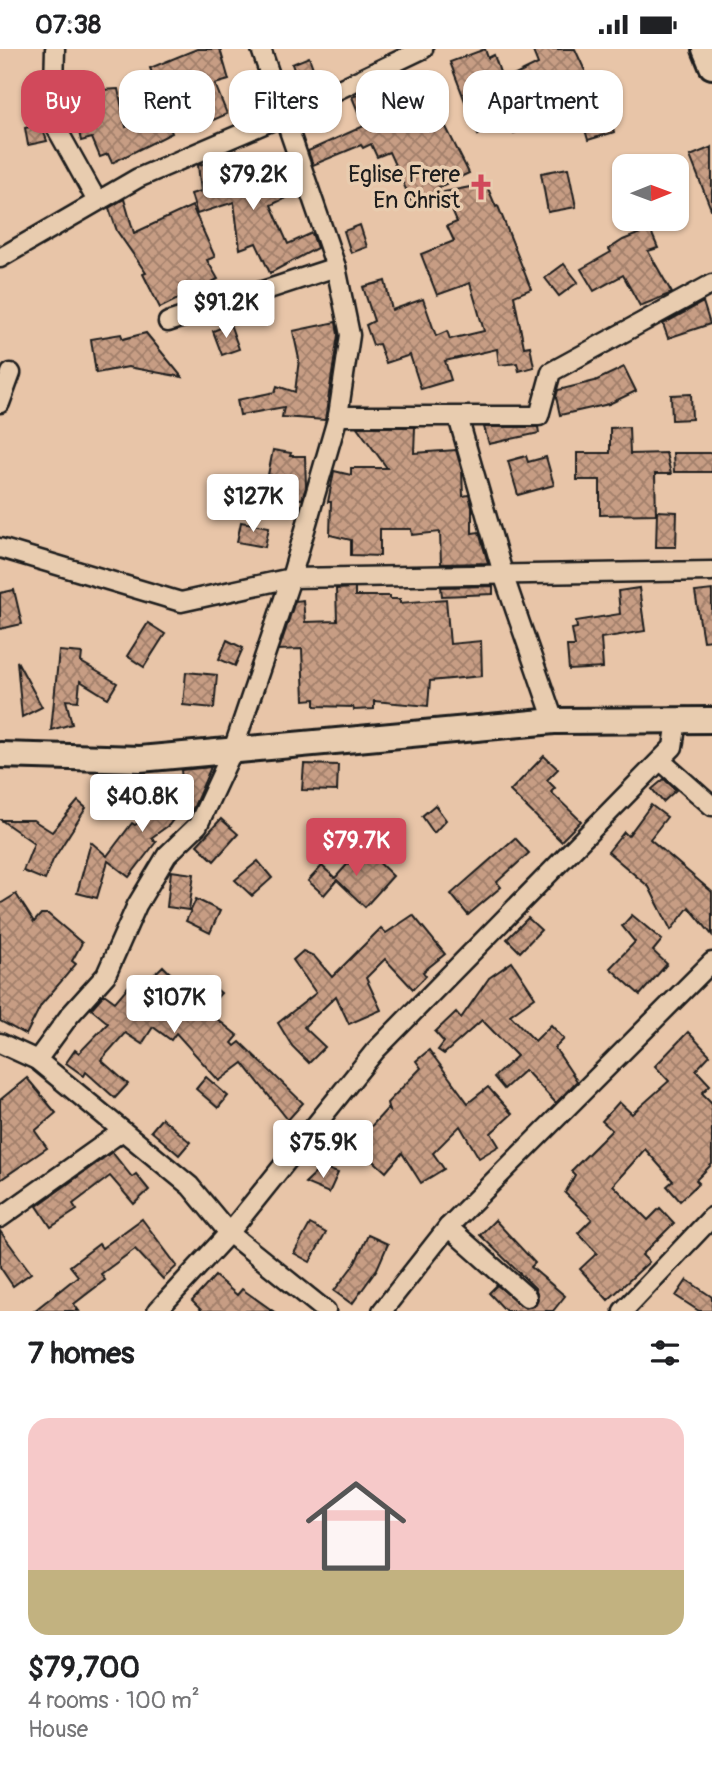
<!DOCTYPE html>
<html lang="en">
<head>
<meta charset="utf-8">
<style>
	body { margin:0; font-family:Pangolin,sans-serif; background:#f6f6f6; color:#202124; height:100vh; display:flex; flex-direction:column; font-size:26px; white-space:nowrap }
	* { box-sizing:border-box; margin:0 }
	p { font-size:23px; color:#757577 }
	.icon { flex:none; width:38px; height:38px; fill:none; stroke:currentColor; stroke-width:2; stroke-linecap:round; stroke-linejoin:round }
	.map { position:relative; height:1262px; overflow:hidden }
	.panel { display:flex; flex-direction:column; background:#fff; flex:1 }
	.panel>* { flex:none }
	.guide { position:absolute; left:21px; top:21px; width:670px; height:63px; display:flex; gap:14px }
	.needle { width:46px; rotate:89deg }
	.buttons { position:absolute; left:612px; top:105px; display:grid; gap:14px }
	.buttons a { display:grid; place-items:center; width:77px; height:77px; border-radius:14px; background:#fff; box-shadow:0 2px 5px #0004; font-size:35px }
	.price { position:absolute; translate:-50% -60px; padding:0 16px; border-radius:7px; background:#fff; color:#222; font-size:23px; line-height:46px; filter:drop-shadow(0 2px 4px #0008) }
	.price::after { content:''; position:absolute; left:50%; top:42px; width:21px; height:16px; margin-left:-10px; background:inherit; clip-path:polygon(0 0,100% 0,50% 100%) }
	.price.current { background:#d1495b; color:#fff }
	ul { padding:0; list-style:none }
	li { display:grid; align-content:center; gap:14px; height:371px; padding:0 28px }
	li span { display:grid; place-items:center; height:217px; border-radius:21px; color:#555 }
	li>.icon { margin-inline-start:auto }
	span .icon { width:126px; height:126px; fill:#fffc; stroke-width:1 }
	li b { font-size:30px }
	h2 { display:flex; justify-content:space-between; align-items:center; height:84px; padding:0 28px; font-size:30px }
	.chip { padding:0 24px; border-radius:21px; background:#fff; box-shadow:0 2px 5px #0004; font-size:24px; line-height:63px }
	.chip.current { background:#d1495b; color:#fff }
	.status { display:flex; justify-content:space-between; align-items:center; height:49px; padding:0 35px; background:#fff; direction:ltr }
	.status svg { height:19px; fill:currentColor }
	.map>svg:first-child { display:block }
	.building { fill:url(#building-cross-hatch); stroke:#1c1c1c; stroke-width:2 }
	.lines { fill:none; stroke-linecap:round; stroke-linejoin:round }
	.street-casing { stroke:#1c1c1c; stroke-width:23 }
	.secondary-casing { stroke:#1c1c1c; stroke-width:30 }
	.street { stroke:#e8ccaf; stroke-width:18 }
	.secondary { stroke:#e8ccaf; stroke-width:24 }
	.labels { text-anchor:middle; dominant-baseline:central; stroke-width:7; stroke-linejoin:round; paint-order:stroke }
	.poi-label { font-size:23px; fill:#1c1c1c; stroke:#e8ccaf; text-anchor:end }
</style>
</head>
<body>
<div class="status"><b>07:38</b><svg viewBox="0 0 49 12"><path d="M0 12V9h3v3zM5 12V6h3v6zM10 12V3h3v9zM15 12V0h3v12zM26 1h20v11H26zM47 4h2v5h-2z"/></svg></div>
<div class="map">
<svg width="712" height="1262" viewBox="0 0 712 1262">
	<defs>
		<pattern id="building-cross-hatch" width="8" height="8" patternUnits="userSpaceOnUse" patternTransform="scale(1.75)"><rect width="8" height="8" fill="#c79d84"/><path d="M0 0l8 8M0 8l8-8" fill="none" stroke="#a17f6b"/></pattern>
	</defs>
	<rect width="100%" height="100%" fill="#e8c5a8"/>
	<filter id="ink" filterUnits="userSpaceOnUse"><feTurbulence type="fractalNoise" baseFrequency=".0143" numOctaves="2"/><feDisplacementMap in="SourceGraphic" scale="14" xChannelSelector="R" yChannelSelector="G"/><feConvolveMatrix kernelMatrix="1 2 1 2 8 2 1 2 1" color-interpolation-filters="sRGB"/></filter>
	<g filter="url(#ink)">
		<g class="building">
			<polygon points="197,0 220,0 229,31 215,35 227,65 211,72 205,59 172,73 150,19"/>
			<polygon points="485,0 488,9 494,6 503,32 538,15 532,0 575,0 591,35 598,32 614,83 588,91 579,60 576,60 568,36 532,53 541,73 514,84 508,71 478,86 450,13"/>
			<polygon points="309,8 317,30 300,37 292,15"/>
			<polygon points="81,35 82,42 118,40 126,78 163,61 172,84 112,114 108,105 100,108 92,89 81,92 75,64 65,65 65,36"/>
			<polygon points="393,38 400,54 427,40 469,124 439,138 440,143 413,156 389,103 377,108 371,95 363,99 361,96 313,116 308,102 364,77 352,48 370,41 373,47"/>
			<polygon points="41,75 47,92 28,96 25,79"/>
			<polygon points="712,98 712,160 711,160 690,107"/>
			<polygon points="214,113 215,124 236,114 250,140 288,122 298,143 271,156 288,195 312,184 317,199 270,224 256,194 240,200 234,153 197,165 191,145 201,142 198,116"/>
			<polygon points="568,119 576,158 548,163 541,124"/>
			<polygon points="486,135 496,158 498,157 531,240 514,247 524,298 530,297 534,318 519,322 517,314 499,316 497,300 445,312 451,331 421,340 410,306 386,314 379,295 373,296 366,276 374,272 363,238 385,232 392,261 423,250 436,287 447,282 450,290 484,282 470,234 437,246 421,205 454,192 447,177 457,173 444,143"/>
			<polygon points="124,150 134,184 192,157 215,208 207,211 218,230 160,259 143,225 146,224 117,182 109,159"/>
			<polygon points="360,176 367,198 351,204 344,182"/>
			<polygon points="650,180 658,199 648,202 672,244 640,257 623,226 594,242 581,220 611,203 609,200 623,191"/>
			<polygon points="564,215 578,233 559,247 545,229"/>
			<polygon points="703,253 710,275 668,289 663,275"/>
			<polygon points="336,273 338,286 325,371 282,368 284,358 240,366 237,351 275,343 277,337 295,343 299,310 293,282"/>
			<polygon points="230,275 239,300 222,306 213,282"/>
			<polygon points="146,284 182,328 128,318 96,324 91,290 121,285 123,290"/>
			<polygon points="624,318 636,342 609,355 560,366 556,348 558,341 595,332"/>
			<polygon points="691,345 692,370 672,371 671,346"/>
			<polygon points="357,378 415,378 414,404 456,401 462,422 463,447 469,446 472,458 472,484 479,483 488,514 441,515 440,483 412,486 411,480 380,480 380,507 351,506 351,491 330,486 331,453 328,453 334,422 351,426 351,419 387,419"/>
			<polygon points="484,378 538,378 539,384 489,395"/>
			<polygon points="629,378 630,405 666,404 671,425 655,425 656,465 600,466 600,431 577,431 577,404 610,404 610,379"/>
			<polygon points="273,401 291,404 290,407 305,407 306,438 302,450 282,448 284,429 268,426"/>
			<polygon points="673,404 712,404 712,423 674,423"/>
			<polygon points="526,407 528,413 546,408 554,436 518,446 508,412"/>
			<polygon points="657,462 677,463 676,498 656,498"/>
			<polygon points="241,473 269,478 265,498 237,493"/>
			<polygon points="493,537 493,545 442,547 441,538"/>
			<polygon points="355,539 355,547 390,547 390,550 400,550 400,554 446,550 450,595 481,592 482,627 430,632 428,657 374,652 374,660 354,661 353,658 315,657 315,650 304,651 302,600 279,601 295,552 303,551 305,573 337,572 336,540"/>
			<polygon points="639,539 645,582 601,589 603,619 569,621 567,597 575,597 572,580 577,579 576,572 620,565 618,542"/>
			<polygon points="14,541 22,575 0,580 0,544"/>
			<polygon points="712,541 712,591 703,592 695,543"/>
			<polygon points="148,574 165,585 144,618 127,607"/>
			<polygon points="227,591 243,599 235,617 219,610"/>
			<polygon points="59,602 82,604 81,613 117,634 108,649 80,632 78,652 66,651 72,675 51,681"/>
			<polygon points="17,612 42,658 22,668"/>
			<polygon points="186,623 217,626 214,659 183,656"/>
			<polygon points="544,707 558,720 547,731 555,739 551,743 581,772 561,792 510,742"/>
			<polygon points="304,715 338,716 337,742 302,741"/>
			<polygon points="211,718 192,762 178,769 179,763 169,776 151,789 156,793 129,828 108,812 97,849 77,844 91,793 107,807 132,774 135,776 175,747 171,743 182,731 181,721"/>
			<polygon points="664,730 676,741 663,753 652,740"/>
			<polygon points="78,752 86,759 53,811 45,831 23,822 34,794 1,771 33,771 52,783"/>
			<polygon points="435,756 446,771 434,784 422,767"/>
			<polygon points="651,756 667,768 650,790 712,843 712,886 689,858 671,881 649,838 608,803 624,783 628,787"/>
			<polygon points="221,770 238,785 214,812 197,796"/>
			<polygon points="515,789 529,804 497,833 501,838 468,866 451,845"/>
			<polygon points="363,798 393,827 365,858 337,831 324,846 308,832 322,817 335,829"/>
			<polygon points="258,812 272,829 252,847 235,831"/>
			<polygon points="171,822 194,825 189,861 167,858"/>
			<polygon points="16,845 34,873 41,865 48,865 82,894 72,912 76,915 41,956 26,986 0,972 0,855"/>
			<polygon points="196,850 220,862 210,884 186,872"/>
			<polygon points="413,866 445,905 423,923 426,927 413,940 385,910 366,929 381,961 349,975 336,947 304,978 325,998 309,1014 292,997 278,974 316,944 293,911 303,902 314,907 332,928 381,879 386,884"/>
			<polygon points="632,866 662,891 653,902 667,915 640,946 610,919 635,893 622,877"/>
			<polygon points="528,869 541,881 520,903 507,890"/>
			<polygon points="512,913 535,948 510,966 535,992 551,976 564,990 555,999 577,1032 556,1054 525,1021 504,1040 494,1028 517,1007 482,971 444,1005 438,1001 444,993 435,983 456,963 461,969 489,929"/>
			<polygon points="163,917 192,946 205,930 221,944 206,961 238,987 232,994 235,997 240,993 303,1054 288,1071 243,1014 219,1032 176,984 171,991 153,978 142,995 125,984 101,1011 128,1035 115,1049 86,1023 84,1027 66,1014 75,1001 79,1004 108,974 91,960 104,945 115,953 131,934 139,940"/>
			<polygon points="688,983 710,1006 696,1021 710,1036 702,1044 712,1054 712,1115 696,1131 699,1134 680,1152 667,1137 673,1132 645,1100 613,1136 648,1171 660,1159 674,1174 642,1206 649,1213 608,1251 580,1220 597,1204 578,1184 592,1170 565,1144 575,1126 571,1122 612,1081 602,1072 619,1053 632,1065 669,1032 655,1017"/>
			<polygon points="429,1001 468,1054 488,1038 512,1065 491,1084 499,1097 479,1109 460,1077 433,1104 444,1120 421,1134 402,1104 386,1123 355,1095 387,1060 389,1062 387,1054 421,1019 416,1012"/>
			<polygon points="206,1028 228,1047 218,1059 196,1040"/>
			<polygon points="27,1029 56,1064 35,1082 47,1099 0,1131 0,1051"/>
			<polygon points="162,1069 190,1093 179,1106 151,1082"/>
			<polygon points="112,1103 132,1128 136,1125 149,1141 134,1155 110,1127 73,1155 77,1161 51,1178 37,1157"/>
			<polygon points="322,1118 338,1124 329,1144 305,1134"/>
			<polygon points="142,1170 177,1217 163,1230 135,1200 101,1225 105,1231 74,1255 79,1262 34,1262 78,1227 70,1217 99,1195 102,1199"/>
			<polygon points="495,1171 535,1214 531,1218 565,1247 553,1262 506,1262 489,1244 497,1236 525,1259 535,1256 538,1250 535,1239 480,1186"/>
			<polygon points="310,1175 326,1184 310,1213 294,1204"/>
			<polygon points="0,1182 31,1224 13,1237 0,1218"/>
			<polygon points="368,1186 388,1195 377,1220 352,1255 334,1242 355,1214"/>
			<polygon points="215,1227 237,1246 242,1240 273,1262 202,1262 192,1252"/>
			<polygon points="687,1231 712,1248 712,1262 699,1262 676,1247"/>
		</g>
		<g class="lines">
			<g class="street-casing">
				<g id="street">
					<polyline points="55,0 53,73 97,152"/>
					<polyline points="0,209 138,129 283,67 423,0"/>
					<polyline points="168,273 336,218"/>
					<polyline points="0,354 11,324"/>
					<polyline points="338,367 539,367 551,323 712,235"/>
					<polyline points="458,368 504,528 554,672"/>
					<polyline points="0,499 181,553 291,529 712,522"/>
					<polyline points="661,712 712,757"/>
					<polyline points="0,994 37,1011 190,1137 229,1184 326,1262"/>
					<polyline points="37,1011 70,966 106,926 137,856 167,806 198,776 233,701 291,529 338,367 350,286 336,218 261,0"/>
					<polyline points="0,1169 121,1083"/>
					<polyline points="448,1178 527,1248"/>
					<polyline points="157,1262 229,1184 375,1002 673,698 677,672"/>
					<polyline points="382,1262 448,1178 712,913"/>
					<polyline points="623,1262 712,1168"/>
				</g>
			</g>
			<g class="secondary-casing">
				<g id="secondary">
					<polyline points="705,0 712,17"/>
					<polyline points="0,706 140,710 554,672 712,671"/>
				</g>
			</g>
			<use href="#street" class="street"/>
			<use href="#secondary" class="secondary"/>
		</g>
	</g>
	<defs>
		<g id="church-bare" transform="scale(2.1)"><path d="M-1.2-6h2.4v3.5h3.3v2.4h-3.3V6h-2.4V-.1h-3.3v-2.4h3.3Z" fill="#d1495b" stroke="#e8ccaf" stroke-width="2.5" paint-order="stroke"/></g>
	</defs>
	<g fill-rule="evenodd">
		<use href="#church-bare" x="481" y="138"/>
	</g>
	<g class="labels">
		<g class="poi-label">
			<text x="460" y="125">Eglise Frere<tspan x="460" dy="26">En Christ</tspan></text>
		</g>
	</g>
</svg>
<div class="buttons">
<a><svg class="needle" viewBox="-14 -14 28 28"><path d="M0-13l5 13h-10z" fill="#e53935"/><path d="M0 13l5-13h-10z" fill="#757577"/></svg></a>
</div>
<b class="price" style="left:253px;top:163px">$79.2K</b>
<b class="price" style="left:226px;top:291px">$91.2K</b>
<b class="price" style="left:253px;top:485px">$127K</b>
<b class="price" style="left:142px;top:785px">$40.8K</b>
<b class="price current" style="left:356px;top:829px">$79.7K</b>
<b class="price" style="left:174px;top:986px">$107K</b>
<b class="price" style="left:323px;top:1131px">$75.9K</b>
<div class="guide">
<a class="chip current">Buy</a>
<a class="chip">Rent</a>
<a class="chip">Filters</a>
<a class="chip">New</a>
<a class="chip">Apartment</a>
</div>
</div>
<section class="panel">
<h2>7 homes<svg class="icon" aria-label="filters" viewBox="0 0 24 24"><path d="M4 7h16M4 17h16"/><circle cx="9" cy="7" r="2"/><circle cx="15" cy="17" r="2"/></svg></h2>
<ul>
<li><span style="background:linear-gradient(#f6c9c9 70%,#c2b280 0)"><svg class="icon" aria-label="home" viewBox="0 0 24 24"><path d="M3 11l9-7 9 7M6 9v11h12V9"/></svg></span><div><b>$79,700</b><p>4 rooms · 100 m²</p><p>House</p></div></li>
</ul>
</section>
</body>
</html>
